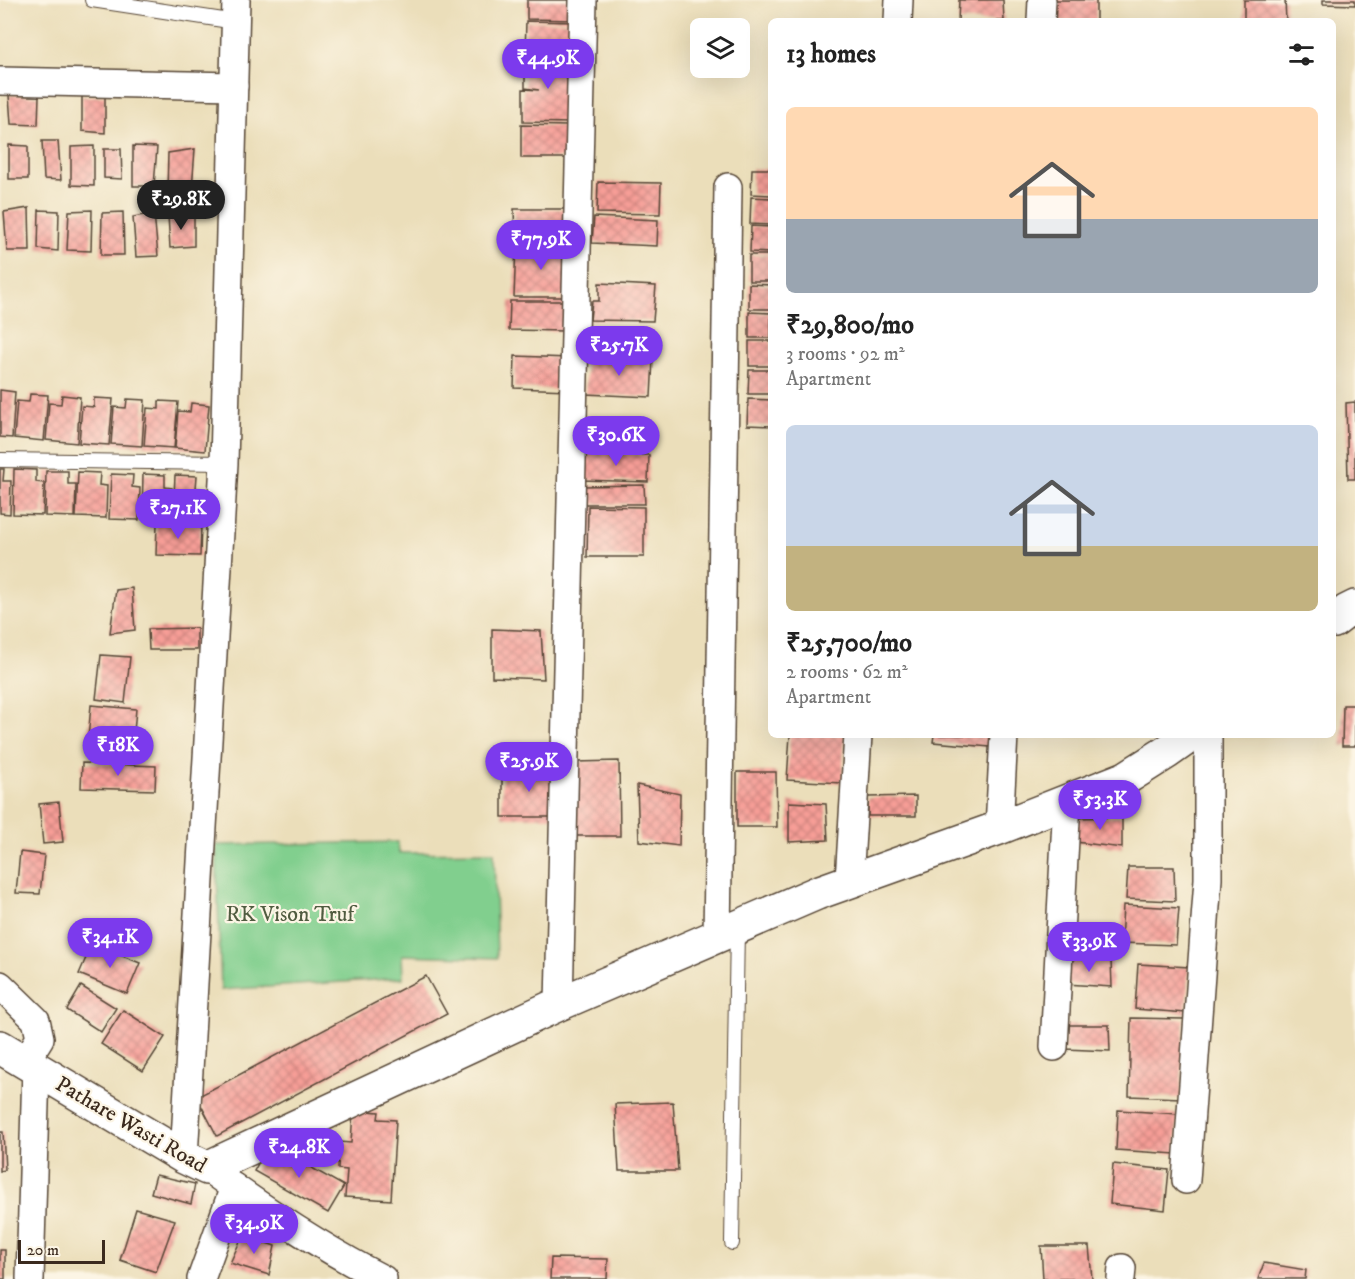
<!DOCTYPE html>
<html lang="en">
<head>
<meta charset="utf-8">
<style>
	body { margin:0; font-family:"IM FELL DW Pica",serif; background:#f2f2f2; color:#222; height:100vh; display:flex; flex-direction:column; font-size:22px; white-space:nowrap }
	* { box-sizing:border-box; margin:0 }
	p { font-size:20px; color:#767676 }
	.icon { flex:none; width:33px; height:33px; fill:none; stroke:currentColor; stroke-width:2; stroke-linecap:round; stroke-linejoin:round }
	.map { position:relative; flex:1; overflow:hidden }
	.details { position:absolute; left:768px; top:18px; width:568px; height:720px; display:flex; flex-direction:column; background:#fff; border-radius:9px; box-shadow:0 6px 24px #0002 }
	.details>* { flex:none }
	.controls { position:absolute; left:690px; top:18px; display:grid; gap:12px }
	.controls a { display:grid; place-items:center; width:60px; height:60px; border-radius:9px; background:#fff; box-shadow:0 6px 24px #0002; font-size:30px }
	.scale { position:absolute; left:18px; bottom:15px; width:87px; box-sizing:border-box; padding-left:6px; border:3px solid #3b2a1e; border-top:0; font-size:16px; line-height:21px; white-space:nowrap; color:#3b2a1e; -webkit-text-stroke:4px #fcf5e5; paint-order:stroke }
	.price { position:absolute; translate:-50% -51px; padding:0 14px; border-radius:21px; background:#7c3aed; color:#fff; font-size:20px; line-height:39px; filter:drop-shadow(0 2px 3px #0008) }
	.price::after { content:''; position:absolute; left:50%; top:36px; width:18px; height:14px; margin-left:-9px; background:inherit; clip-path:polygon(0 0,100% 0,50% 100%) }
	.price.selected { background:#222; color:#fff }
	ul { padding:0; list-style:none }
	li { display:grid; align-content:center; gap:12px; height:318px; padding:0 18px }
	li span { display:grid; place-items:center; height:186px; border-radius:9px; color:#555 }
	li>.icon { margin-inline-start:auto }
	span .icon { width:108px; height:108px; fill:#fffc; stroke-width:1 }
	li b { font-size:26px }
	h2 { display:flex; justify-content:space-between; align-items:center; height:72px; padding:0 18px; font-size:26px }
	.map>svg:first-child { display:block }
	.green { fill:#81cf8e; stroke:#5e7c56; stroke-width:1.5 }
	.building { fill:url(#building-cross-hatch) }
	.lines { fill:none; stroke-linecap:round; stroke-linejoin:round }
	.service-casing { stroke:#554535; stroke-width:16 }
	.minor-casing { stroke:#554535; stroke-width:30 }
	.tertiary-casing { stroke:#554535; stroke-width:36 }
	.service { stroke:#fff; stroke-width:14 }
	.minor { stroke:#fff; stroke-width:27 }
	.tertiary { stroke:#fff; stroke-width:33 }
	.labels { text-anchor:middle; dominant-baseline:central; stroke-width:4.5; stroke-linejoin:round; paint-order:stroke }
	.park-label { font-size:22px; fill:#505c40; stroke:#fcf5e5 }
	.street-label { font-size:22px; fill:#3b2a1e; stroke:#fcf5e5 }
</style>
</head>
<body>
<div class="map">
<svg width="1355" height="1279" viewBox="0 0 1355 1279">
	<defs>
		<pattern id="building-cross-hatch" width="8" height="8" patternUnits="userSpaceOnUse" patternTransform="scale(1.5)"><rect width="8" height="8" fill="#f79e97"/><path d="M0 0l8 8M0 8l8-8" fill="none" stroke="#c9817b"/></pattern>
	</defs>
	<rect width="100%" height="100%" fill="#fcf5e5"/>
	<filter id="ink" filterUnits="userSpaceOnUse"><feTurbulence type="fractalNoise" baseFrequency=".0167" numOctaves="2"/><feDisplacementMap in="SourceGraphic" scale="12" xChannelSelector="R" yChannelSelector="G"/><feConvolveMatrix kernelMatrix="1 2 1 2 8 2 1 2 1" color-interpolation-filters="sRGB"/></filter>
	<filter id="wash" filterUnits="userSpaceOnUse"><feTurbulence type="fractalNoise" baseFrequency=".008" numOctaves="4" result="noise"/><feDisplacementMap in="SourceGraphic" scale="24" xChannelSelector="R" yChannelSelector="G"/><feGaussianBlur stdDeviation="1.35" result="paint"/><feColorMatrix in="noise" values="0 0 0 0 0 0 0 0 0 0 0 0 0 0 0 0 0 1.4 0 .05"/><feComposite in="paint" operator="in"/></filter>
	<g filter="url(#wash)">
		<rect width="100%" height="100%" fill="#ebdeba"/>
		<polygon class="green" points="398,842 399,853 494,852 497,958 402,955 403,978 221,990 216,845"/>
		<g id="blocks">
			<g class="building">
				<polygon points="527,0 575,0 575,20 527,19"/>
				<polygon points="959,0 1003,0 1004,21 958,21"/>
				<polygon points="1051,0 1096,0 1096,21 1049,21"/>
				<polygon points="1244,0 1285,0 1286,21 1244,21"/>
				<polygon points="1323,0 1355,0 1355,5 1323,4"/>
				<polygon points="526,21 574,22 573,54 525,54"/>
				<polygon points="525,56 573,57 570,123 523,122 523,89 539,90 525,88"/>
				<polygon points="9,95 39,96 38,125 11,124"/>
				<polygon points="82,96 105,96 105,133 82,131"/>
				<polygon points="521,125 569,126 569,158 521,158"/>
				<polygon points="42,141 58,141 61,180 44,179"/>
				<polygon points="9,145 28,146 28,179 9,179"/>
				<polygon points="94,146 94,186 71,185 71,147"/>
				<polygon points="133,146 157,147 154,186 133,186"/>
				<polygon points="104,149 121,149 122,179 104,178"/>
				<polygon points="195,149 192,189 167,192 168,153"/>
				<polygon points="752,169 771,169 771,195 751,194"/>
				<polygon points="598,182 661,183 660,214 597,213"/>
				<polygon points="751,197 771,198 771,225 750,224"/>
				<polygon points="29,208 30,251 7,251 4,212"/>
				<polygon points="514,209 568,209 569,239 515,239"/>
				<polygon points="39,210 59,211 58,251 38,249"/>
				<polygon points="92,210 91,251 67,250 69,211"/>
				<polygon points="123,212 124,255 101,255 102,213"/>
				<polygon points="154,213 158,256 136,257 133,217"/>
				<polygon points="168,215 194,215 194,246 170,248"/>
				<polygon points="594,217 658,220 657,246 592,243"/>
				<polygon points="751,226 771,227 771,253 750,252"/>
				<polygon points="516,244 568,245 567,297 514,297"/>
				<rect x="749" y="255" width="22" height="26"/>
				<polygon points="599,283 656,286 653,321 590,320 592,301 599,301"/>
				<polygon points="749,284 771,285 771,309 749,309"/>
				<polygon points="510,301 566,301 566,331 509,330"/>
				<polygon points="749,312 771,313 771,338 749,338"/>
				<polygon points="589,327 652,330 651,355 588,352"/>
				<rect x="749" y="341" width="22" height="25"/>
				<polygon points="515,356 569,358 568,390 514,388"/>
				<polygon points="587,356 653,359 651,397 585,394"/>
				<polygon points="749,370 771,370 771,394 748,394"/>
				<polygon points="0,390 15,392 12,438 0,437"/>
				<polygon points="30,394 48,395 44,441 14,438 17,401 29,402"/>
				<polygon points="62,395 80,397 77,443 46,440 49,403 61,404"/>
				<polygon points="94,398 113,399 109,445 79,443 82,406 94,407"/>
				<polygon points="127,399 145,400 142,446 111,444 114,407 126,408"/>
				<polygon points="748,399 771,400 771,426 747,425"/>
				<polygon points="159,401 178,402 174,448 144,446 147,408 159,409"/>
				<polygon points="1355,402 1355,479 1348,479 1346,403"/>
				<polygon points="191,403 209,405 205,451 175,448 178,411 190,412"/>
				<polygon points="583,453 649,455 648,482 582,480"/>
				<polygon points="0,469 4,469 3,481 11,481 10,514 0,513"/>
				<polygon points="14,469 36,470 36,482 44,483 43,515 13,514"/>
				<polygon points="46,471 68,471 68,484 76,484 75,517 45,516"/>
				<polygon points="78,472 100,473 99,485 107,486 106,518 76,517"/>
				<polygon points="111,474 133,475 132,487 140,488 139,520 109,519"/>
				<polygon points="143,474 165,475 165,487 172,488 171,520 142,519"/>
				<polygon points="175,475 197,476 196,488 204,489 203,521 173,520"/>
				<polygon points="644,485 645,504 582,504 582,486"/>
				<polygon points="588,506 644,507 644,557 587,557"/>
				<polygon points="157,523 201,525 200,556 156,555"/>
				<polygon points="132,588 135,630 110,633 116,590"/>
				<polygon points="197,628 197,650 149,650 148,629"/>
				<polygon points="492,629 541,631 544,679 492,677"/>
				<polygon points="101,655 130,657 125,703 96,699"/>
				<polygon points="91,705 136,709 133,743 88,739"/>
				<polygon points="1343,705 1355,705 1355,746 1342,746"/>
				<polygon points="790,735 845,735 842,783 787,780"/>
				<polygon points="934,735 991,735 990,747 933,742"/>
				<polygon points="619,761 620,836 576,836 575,762"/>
				<polygon points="82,763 156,766 155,790 81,788"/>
				<rect x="502" y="769" width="54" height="48"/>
				<polygon points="737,772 776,772 777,827 737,827"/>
				<polygon points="637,785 680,794 679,846 639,841"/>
				<polygon points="916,796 916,816 868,816 868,797"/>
				<polygon points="59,802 63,842 43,844 39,804"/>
				<polygon points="789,802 826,804 828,840 789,842"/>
				<polygon points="1122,817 1122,848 1076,842 1077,818"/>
				<polygon points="20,852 44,855 40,894 16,893"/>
				<polygon points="1128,867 1174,867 1175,901 1126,899"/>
				<polygon points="1123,905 1179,908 1176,945 1121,943"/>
				<polygon points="92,944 140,963 127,994 79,974"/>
				<polygon points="1066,959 1111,960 1112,987 1066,984"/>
				<polygon points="1138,964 1189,967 1186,1013 1135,1009"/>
				<polygon points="426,976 447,1014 217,1136 197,1097"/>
				<polygon points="81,986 116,1008 101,1032 67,1010"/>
				<polygon points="123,1010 165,1037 143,1071 101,1044"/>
				<polygon points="1131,1018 1184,1019 1181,1098 1129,1096"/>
				<polygon points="1065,1025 1109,1025 1110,1051 1065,1049"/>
				<polygon points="673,1102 678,1171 619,1171 615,1104"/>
				<polygon points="353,1110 379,1112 378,1119 396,1120 391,1200 345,1197 347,1170 338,1169 339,1142 351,1143"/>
				<polygon points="1118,1110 1178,1114 1176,1154 1116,1150"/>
				<polygon points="0,1132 3,1132 5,1170 0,1171"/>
				<polygon points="269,1144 344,1186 328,1213 254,1171"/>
				<polygon points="1113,1164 1169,1170 1165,1210 1110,1204"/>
				<polygon points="156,1175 195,1184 191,1204 151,1193"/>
				<polygon points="136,1209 175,1220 156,1272 120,1260"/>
				<polygon points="243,1235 275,1246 269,1275 230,1263"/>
				<polygon points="1041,1246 1089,1246 1092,1279 1043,1279"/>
				<rect x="0" y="1250" width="5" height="29"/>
				<polygon points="551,1258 608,1259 607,1279 550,1279"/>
				<polygon points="1264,1263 1306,1270 1305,1279 1258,1279"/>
			</g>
		</g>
	</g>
	<g filter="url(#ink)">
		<use href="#blocks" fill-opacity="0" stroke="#554535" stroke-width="1.5"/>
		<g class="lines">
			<g class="service-casing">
				<g id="service">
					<polyline points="92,0 236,22"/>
					<polyline points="0,460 224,463"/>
					<polyline points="732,1243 737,928"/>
				</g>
			</g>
			<g class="minor-casing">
				<g id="minor">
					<polyline points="898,21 899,0"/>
					<polyline points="1041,21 1042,0"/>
					<polyline points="0,81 234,86"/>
					<polyline points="999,828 1004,735"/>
					<polyline points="849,881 858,735"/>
					<polyline points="717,936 728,187"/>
					<polyline points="0,985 36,1020 40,1038 25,1062"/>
					<polyline points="559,1004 583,0"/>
					<polyline points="1054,1047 1067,801"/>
					<polyline points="184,1157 224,463 236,0"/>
					<path d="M207,1168C263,1209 322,1248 383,1279"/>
					<polyline points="1186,1180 1208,879 1208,735"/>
					<polyline points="30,1279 36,1069"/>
					<polyline points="201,1279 234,1187"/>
					<polyline points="1121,1279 1122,1268"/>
				</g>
			</g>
			<g class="tertiary-casing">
				<g id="tertiary">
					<polyline points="1334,621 1347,611 1355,607"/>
					<polyline points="0,1047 184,1157 207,1168 559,1004 817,893 999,828 1126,778 1167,752 1191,735"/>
				</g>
			</g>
			<use href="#service" class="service"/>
			<use href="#minor" class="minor"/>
			<use href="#tertiary" class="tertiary"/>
		</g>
	</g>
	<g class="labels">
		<g class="park-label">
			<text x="290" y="914">RK Vison Truf</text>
		</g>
		<g class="street-label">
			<text transform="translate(131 1125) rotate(30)">Pathare Wasti Road</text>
		</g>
	</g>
</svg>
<div class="controls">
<a><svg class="icon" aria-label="layers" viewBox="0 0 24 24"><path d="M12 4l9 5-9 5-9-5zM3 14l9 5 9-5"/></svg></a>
</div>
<div class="scale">20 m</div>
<b class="price" style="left:548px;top:90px">₹44.9K</b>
<b class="price selected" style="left:181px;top:231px">₹29.8K</b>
<b class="price" style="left:541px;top:271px">₹77.9K</b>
<b class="price" style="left:619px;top:377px">₹25.7K</b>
<b class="price" style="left:616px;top:467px">₹30.6K</b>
<b class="price" style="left:178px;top:540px">₹27.1K</b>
<b class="price" style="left:118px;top:777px">₹18K</b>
<b class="price" style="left:529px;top:793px">₹25.9K</b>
<b class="price" style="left:1100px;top:831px">₹53.3K</b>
<b class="price" style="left:110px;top:969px">₹34.1K</b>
<b class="price" style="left:1089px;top:973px">₹33.9K</b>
<b class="price" style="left:299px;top:1179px">₹24.8K</b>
<b class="price" style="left:254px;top:1255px">₹34.9K</b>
<section class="details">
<h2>13 homes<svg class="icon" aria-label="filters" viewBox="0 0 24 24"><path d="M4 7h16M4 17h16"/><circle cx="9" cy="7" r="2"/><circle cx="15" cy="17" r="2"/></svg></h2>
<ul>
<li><span style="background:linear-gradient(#ffd9b3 60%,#9aa5b1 0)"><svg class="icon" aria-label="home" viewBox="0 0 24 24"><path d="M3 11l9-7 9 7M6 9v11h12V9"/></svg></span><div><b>₹29,800/mo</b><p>3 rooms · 92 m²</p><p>Apartment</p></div></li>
<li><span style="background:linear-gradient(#c9d6e8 65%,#c2b280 0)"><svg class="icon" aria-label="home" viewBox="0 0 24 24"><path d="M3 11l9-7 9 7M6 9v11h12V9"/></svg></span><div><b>₹25,700/mo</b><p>2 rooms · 62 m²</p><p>Apartment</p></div></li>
</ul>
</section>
</div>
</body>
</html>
